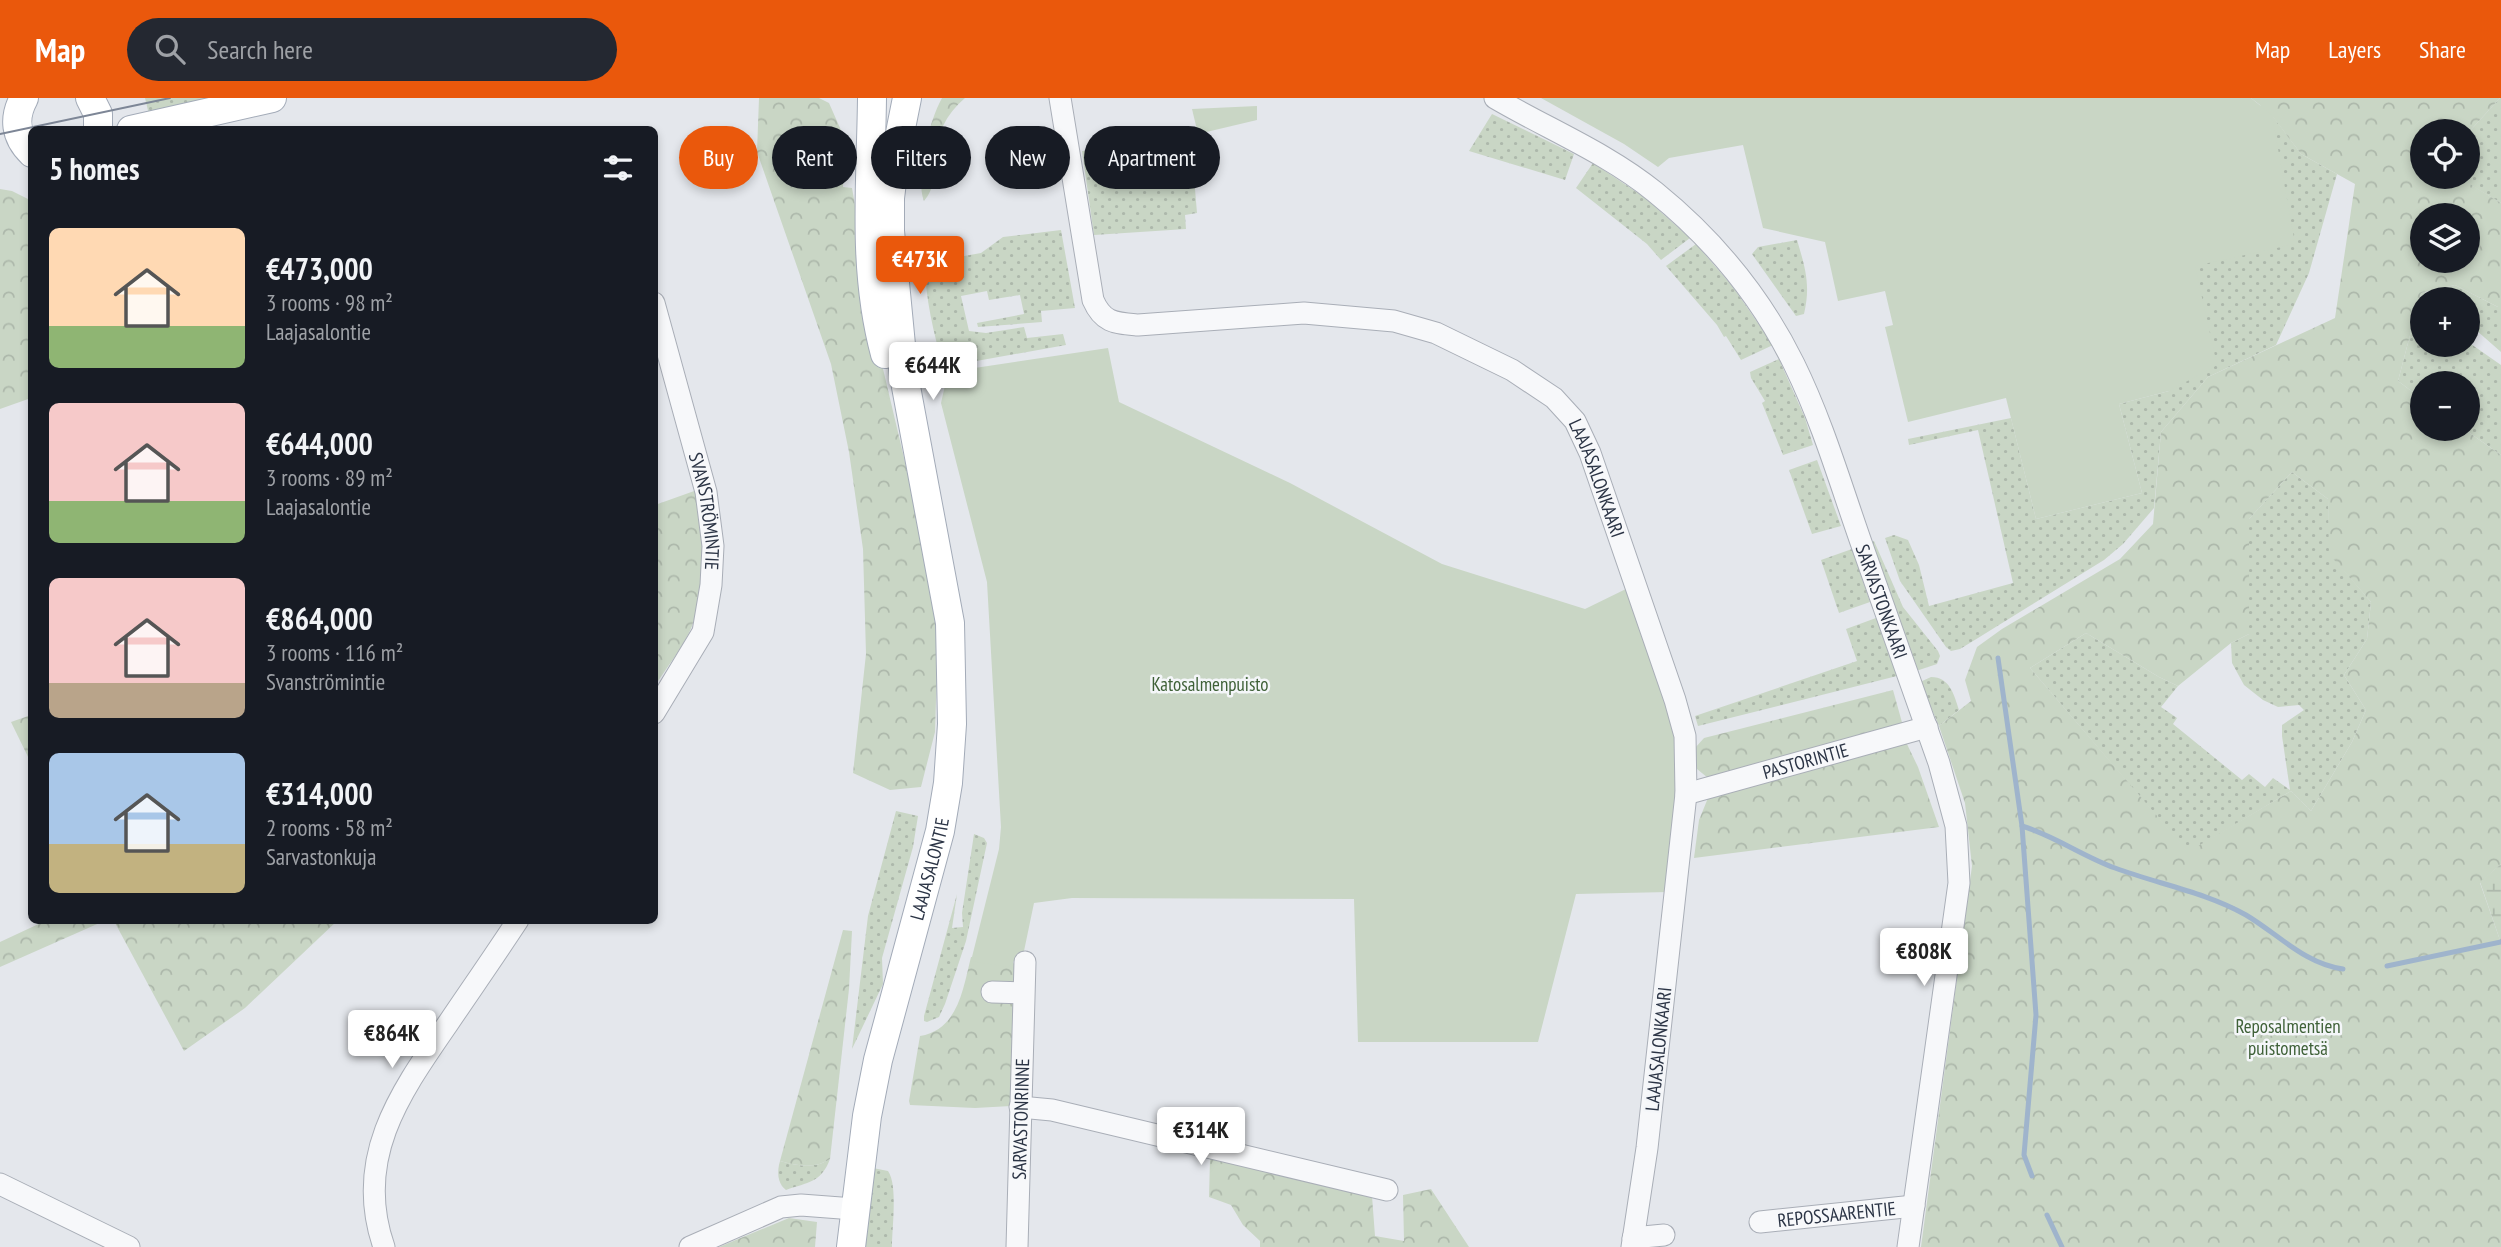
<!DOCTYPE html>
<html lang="en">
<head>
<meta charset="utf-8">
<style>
	body { margin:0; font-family:"PT Sans Narrow",sans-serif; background:#242831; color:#f1f3f6; height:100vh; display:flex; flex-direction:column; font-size:26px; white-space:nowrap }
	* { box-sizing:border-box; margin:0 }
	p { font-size:23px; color:#9ea1a6 }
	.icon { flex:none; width:38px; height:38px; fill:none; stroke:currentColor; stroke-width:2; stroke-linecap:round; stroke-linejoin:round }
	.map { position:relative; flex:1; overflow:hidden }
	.drawer { position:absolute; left:28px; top:28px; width:630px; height:798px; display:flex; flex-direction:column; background:#171b24; border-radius:10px; box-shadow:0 4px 10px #0003 }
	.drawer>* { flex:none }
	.guide { position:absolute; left:679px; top:28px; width:665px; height:63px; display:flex; gap:14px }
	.fabs { position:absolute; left:2410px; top:21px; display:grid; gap:14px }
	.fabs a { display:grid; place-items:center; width:70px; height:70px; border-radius:50%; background:#171b24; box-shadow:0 4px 10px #0003; font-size:35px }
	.price { position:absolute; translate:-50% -60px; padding:0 16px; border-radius:7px; background:#fff; color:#222; font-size:23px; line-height:46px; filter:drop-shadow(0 2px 4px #0008) }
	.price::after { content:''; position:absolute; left:50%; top:42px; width:21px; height:16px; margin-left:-10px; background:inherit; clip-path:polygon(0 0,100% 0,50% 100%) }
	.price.on { background:#ea580c; color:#fff }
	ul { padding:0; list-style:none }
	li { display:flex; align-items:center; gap:21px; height:175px; padding:0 21px }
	li span { display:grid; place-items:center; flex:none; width:196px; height:140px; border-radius:10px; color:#555 }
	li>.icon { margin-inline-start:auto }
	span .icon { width:84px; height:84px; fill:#fffc; stroke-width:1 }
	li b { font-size:30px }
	h2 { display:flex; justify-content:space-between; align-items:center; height:84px; padding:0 21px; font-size:30px }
	.tag { padding:0 24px; border-radius:32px; background:#171b24; box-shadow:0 4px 10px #0003; font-size:24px; line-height:63px }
	.tag.on { background:#ea580c; color:#fff }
	header { display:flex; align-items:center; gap:42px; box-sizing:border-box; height:98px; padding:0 35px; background:#ea580c; color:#fff }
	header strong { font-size:33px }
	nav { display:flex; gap:38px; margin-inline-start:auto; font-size:24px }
	.search { width:490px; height:63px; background:#242831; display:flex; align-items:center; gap:18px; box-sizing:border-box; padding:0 24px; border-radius:38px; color:#9ea1a6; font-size:26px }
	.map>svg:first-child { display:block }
	.grass { fill:url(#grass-dots) }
	.forest { fill:url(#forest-crowns); fill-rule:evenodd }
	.wetland { fill:url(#wetland-marsh) }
	.park { fill:#c9d6c5 }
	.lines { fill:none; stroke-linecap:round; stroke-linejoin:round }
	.stream { stroke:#9fb4cc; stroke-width:5 }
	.minor-casing { stroke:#a9aeb7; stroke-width:23 }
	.major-casing { stroke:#a3abb8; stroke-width:30 }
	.minor { stroke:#f7f8fa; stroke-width:21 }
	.major { stroke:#fff; stroke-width:28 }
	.tram { stroke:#7d8696; stroke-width:2 }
	.labels { text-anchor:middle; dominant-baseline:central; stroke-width:5; stroke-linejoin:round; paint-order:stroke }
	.street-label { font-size:19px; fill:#2b3445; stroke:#f4f6f9 }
	.park-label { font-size:19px; fill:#3f6138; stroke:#f4f6f9 }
</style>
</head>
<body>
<header>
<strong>Map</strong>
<div class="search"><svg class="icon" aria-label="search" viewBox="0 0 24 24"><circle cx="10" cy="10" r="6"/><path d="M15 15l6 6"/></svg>Search here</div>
<nav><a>Map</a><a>Layers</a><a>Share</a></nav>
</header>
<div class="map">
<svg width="2501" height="1149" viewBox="0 0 2501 1149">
	<defs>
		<pattern id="grass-dots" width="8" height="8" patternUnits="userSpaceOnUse" patternTransform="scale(1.75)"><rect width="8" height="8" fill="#c9d6c5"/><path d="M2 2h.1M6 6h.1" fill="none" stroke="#adb8ab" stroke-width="1.8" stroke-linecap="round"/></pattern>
		<pattern id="forest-crowns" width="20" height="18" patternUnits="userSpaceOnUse" patternTransform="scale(1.75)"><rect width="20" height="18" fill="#c9d6c5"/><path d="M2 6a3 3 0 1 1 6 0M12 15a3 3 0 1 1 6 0" fill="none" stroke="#adb8ab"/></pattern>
		<pattern id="wetland-marsh" width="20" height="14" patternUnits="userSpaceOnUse" patternTransform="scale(1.75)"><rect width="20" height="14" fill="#c9d6c5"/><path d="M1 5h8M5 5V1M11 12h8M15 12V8" fill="none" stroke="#adb8ab"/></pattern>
	</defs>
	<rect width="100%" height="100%" fill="#e4e7ec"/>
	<g class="grass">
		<polygon points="145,0 247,0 150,21"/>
		<polygon points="2500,0 2501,0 2501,105 2464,83 2462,79 2468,79 2468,35"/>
		<polygon points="1492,16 1574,56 1565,82 1469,53"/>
		<polygon points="2272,17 2301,56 2337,76 2309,175 2276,247 2208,279 2161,334 2154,410 2123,446 2104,462 1978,540 1960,551 1951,553 1946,549 1900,483 1885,440 1894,437 1908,442 1919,467 1929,508 2013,485 1978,332 1909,347 1908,341 2011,320 2036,421 2142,395 2119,306 2169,293 2194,167"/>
		<polygon points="1201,44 1202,79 1194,79 1197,115 1185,117 1186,131 1094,137 1082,53"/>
		<polygon points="1593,65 1644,99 1690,140 1661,162 1647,146 1576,90"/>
		<path d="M1061,132L1075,210L1041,213L1042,224L978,229L977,225L1024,216L1020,197L989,202L987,193L961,198L969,233L986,235L1024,229L1027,240L1063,236L1066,247L943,269C934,235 925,201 925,165L981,155L1003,139Z"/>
		<path d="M1797,142C1805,169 1811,187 1804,216L1796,218L1752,156L1758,149Z"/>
		<polygon points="1696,146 1733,189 1773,247 1741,262 1726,238 1724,239 1717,227 1666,168"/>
		<polygon points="2455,187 2498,209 2501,209 2501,254 2468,225 2468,201 2447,201 2438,191"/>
		<polygon points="2425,194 2430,201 2422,201 2422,247 2468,247 2468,244 2501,267 2501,357 2464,331 2468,331 2468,285 2422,285 2422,301 2398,283 2421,195"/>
		<polygon points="1779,261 1805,320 1813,347 1783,357 1762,305 1765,303 1751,280 1750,274"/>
		<polygon points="1817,362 1841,428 1812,436 1789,372"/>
		<polygon points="2292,374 2328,401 2330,456 2371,504 2367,541 2344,577 2366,612 2352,644 2311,713 2291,693 2188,755 2030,570 2086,535 2159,579 2178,588 2161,609 2177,620 2173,626 2242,682 2249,676 2265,689 2273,680 2290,692 2282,638 2282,627 2304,612 2299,607 2278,609 2263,602 2244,587 2232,565 2231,545 2249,536 2249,421"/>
		<polygon points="1874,443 1903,509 1938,553 1940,558 1937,566 1916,573 1870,445"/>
		<polygon points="1852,451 1870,504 1839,515 1821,462"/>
		<polygon points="1876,520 1897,578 1698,628 1695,618 1857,563 1846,531"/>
		<path d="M1931,579C1950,579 1954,597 1959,612L1939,628L1920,584Z"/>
		<polygon points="896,713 918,718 913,749 882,860 883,886 852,951 868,818"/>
		<polygon points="974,736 984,740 987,745 966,843 945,906 939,919 927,924 924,923 924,918 957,796 952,830 963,829 962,815"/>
		<path d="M830,1061C821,1085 808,1084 786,1092C777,1085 777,1073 780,1063C797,1068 815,1071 830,1061Z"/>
		<path d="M873,1070L888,1073C898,1087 892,1130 892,1149H864Z"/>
	</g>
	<g class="forest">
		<polygon points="759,0 819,0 829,5 844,39 843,89 852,90 860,135 859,169 926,453 938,538 935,634 921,689 890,692 853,675 866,556 863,451 849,354 831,266 757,54"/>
		<path d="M942,0H965C946,16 936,37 934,62C933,79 935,90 924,103C915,79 929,23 942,0Z"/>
		<path d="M2251,0H2500L2468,35L2422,33V79H2462L2465,83L2501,105V209H2498L2455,187L2421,195L2398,283L2422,301V331H2464L2501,357V766L2480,785L2501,845V1149H1921L1972,768L1965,705L1939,628L1971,603L1965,582L1977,549L2002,531L2120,461L2153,426L2161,334L2208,279L2335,220L2355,86L2301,56L2273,19L2277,46L2260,7ZM2422,117H2468V163H2422ZM2292,374L2328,401L2329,456L2371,504L2367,541L2344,577L2366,612L2352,644L2311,713L2291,693L2188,754L2030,570L2086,535L2159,579L2178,588L2231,545L2249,536V421Z"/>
		<polygon points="0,91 12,93 32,103 31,300 0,311"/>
		<path d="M697,392C702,437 708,483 692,528C685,547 666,570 655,588V407Z"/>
		<polygon points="1893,592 1903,628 1708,680 1697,671 1695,650 1704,640"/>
		<polygon points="31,617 31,665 11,624"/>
		<polygon points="1906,644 1918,669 1939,729 1694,760 1699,722 1708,700"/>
		<polygon points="45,823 104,823 0,869 0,844"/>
		<polygon points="114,823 337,823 245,910 184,953"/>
		<path d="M843,832L852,833L849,891L830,1061C815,1071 797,1068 780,1063Z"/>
		<path d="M971,859L1012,862C1020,875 1014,890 1007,902L1014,906L1011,1008L975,1010L910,1007L909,1003L920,938C958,932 963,891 971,859Z"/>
		<polygon points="1210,1061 1372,1098 1375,1138 1404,1143 1403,1097 1431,1091 1469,1149 1260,1149 1260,1143 1243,1127 1231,1107 1209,1099"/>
		<polygon points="789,1120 817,1124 815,1149 719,1149"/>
	</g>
	<polygon class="wetland" points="2501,766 2501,845 2480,784"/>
	<g class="park">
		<polygon points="1541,0 2251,0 2272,17 2295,146 2195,168 2217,267 2169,293 2119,306 2142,395 2036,421 2006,300 1908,324 1885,229 1893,227 1885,193 1838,203 1825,144 1763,130 1743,47 1669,60 1658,69 1624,46"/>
		<polygon points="1257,8 1257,22 1198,36 1192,11"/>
		<polygon points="1108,250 1119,304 1290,385 1442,466 1585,511 1628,490 1676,631 1680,679 1669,794 1576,796 1538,944 1358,944 1354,801 1072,800 1034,805 1024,853 1008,869 971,863 999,751 1001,729 987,484 941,305 948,274"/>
	</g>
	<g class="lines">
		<g class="stream">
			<polyline points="1998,560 2022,728 2036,917 2024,1057 2032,1078"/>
			<path d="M2022,728C2055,738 2082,758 2115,770C2158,786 2205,794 2246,817C2278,836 2305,866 2343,871"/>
			<polyline points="2387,868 2501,844"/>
			<polyline points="2047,1117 2062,1149"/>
		</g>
		<g class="minor-casing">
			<g id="minor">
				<path id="s1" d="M1060,0L1093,202C1103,225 1115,225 1138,227L1304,215L1394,223L1436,235L1512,272L1554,300L1575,323L1590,355L1675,602L1685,638L1686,696L1647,1050L1632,1149"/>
				<path id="s2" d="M1495,0C1548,31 1607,55 1655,94C1713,141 1761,199 1794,266C1823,325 1841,388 1863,450C1888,522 1914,593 1939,665L1956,728L1959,785L1908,1149"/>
				<path id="s3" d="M654,205L706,394L713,448L711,487L703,534L654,615"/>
				<path id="s4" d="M1686,696L1927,629"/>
				<polyline points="992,894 1023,895"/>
				<polyline points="1020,1009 1052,1012 1387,1092"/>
				<polyline points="0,1086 129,1149"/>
				<path id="s5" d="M1760,1124L1914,1108"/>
				<polyline points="1633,1140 1664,1137"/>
				<path d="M384,1149C353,1060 400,995 449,924C472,890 495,857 518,822"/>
				<polyline points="690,1149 781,1109 801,1107 854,1111"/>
				<path id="s6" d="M1017,1149L1025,864"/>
			</g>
		</g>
		<g class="major-casing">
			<g id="major">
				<path d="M24,0C13,20 15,39 32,55"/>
				<polyline points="90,0 98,16 98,32"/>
				<path d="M872,0C871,86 862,171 885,256"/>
				<polyline points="131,32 272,0"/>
				<path id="s7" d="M851,1149L867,1018L878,962L940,733L948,685L952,626L950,525L904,278L890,133V100L895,60L907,0"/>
			</g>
		</g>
		<use href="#minor" class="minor"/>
		<use href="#major" class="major"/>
		<polyline class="tram" points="0,36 170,0"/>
	</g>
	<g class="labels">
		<g class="street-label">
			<text stroke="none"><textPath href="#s1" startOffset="788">LAAJASALONKAARI</textPath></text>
			<text stroke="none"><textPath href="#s3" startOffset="215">SVANSTRÖMINTIE</textPath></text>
			<text stroke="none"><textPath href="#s2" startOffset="662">SARVASTONKAARI</textPath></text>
			<text stroke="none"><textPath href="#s4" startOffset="124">PASTORINTIE</textPath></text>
			<text stroke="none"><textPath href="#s7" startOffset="387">LAAJASALONTIE</textPath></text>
			<text transform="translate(1658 951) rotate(-84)">LAAJASALONKAARI</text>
			<text stroke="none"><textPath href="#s6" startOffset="128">SARVASTONRINNE</textPath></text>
			<text stroke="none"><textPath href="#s5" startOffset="77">REPOSSAARENTIE</textPath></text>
		</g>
		<g class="park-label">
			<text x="1210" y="586">Katosalmenpuisto</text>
			<text x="2288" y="928">Reposalmentien<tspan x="2288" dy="22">puistometsä</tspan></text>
		</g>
	</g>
</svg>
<div class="fabs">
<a><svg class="icon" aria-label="locate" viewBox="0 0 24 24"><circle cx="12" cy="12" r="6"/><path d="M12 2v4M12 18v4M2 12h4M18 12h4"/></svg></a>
<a><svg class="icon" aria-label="layers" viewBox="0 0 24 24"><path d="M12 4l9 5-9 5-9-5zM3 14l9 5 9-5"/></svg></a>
<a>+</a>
<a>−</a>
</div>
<b class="price on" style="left:920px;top:198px">€473K</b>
<b class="price" style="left:933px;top:304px">€644K</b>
<b class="price" style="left:1924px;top:890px">€808K</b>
<b class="price" style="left:392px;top:972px">€864K</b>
<b class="price" style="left:1201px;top:1069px">€314K</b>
<div class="guide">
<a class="tag on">Buy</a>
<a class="tag">Rent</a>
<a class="tag">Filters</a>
<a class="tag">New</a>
<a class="tag">Apartment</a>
</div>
<section class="drawer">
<h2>5 homes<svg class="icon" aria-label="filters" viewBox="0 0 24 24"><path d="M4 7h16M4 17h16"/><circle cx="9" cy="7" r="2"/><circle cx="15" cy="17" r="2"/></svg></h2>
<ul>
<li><span style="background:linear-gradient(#ffd9b3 70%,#8fb573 0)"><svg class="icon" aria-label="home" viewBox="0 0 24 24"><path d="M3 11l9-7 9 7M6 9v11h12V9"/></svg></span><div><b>€473,000</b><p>3 rooms · 98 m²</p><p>Laajasalontie</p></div></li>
<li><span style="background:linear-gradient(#f6c9c9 70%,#8fb573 0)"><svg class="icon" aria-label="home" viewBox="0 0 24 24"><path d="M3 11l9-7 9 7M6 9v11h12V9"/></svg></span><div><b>€644,000</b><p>3 rooms · 89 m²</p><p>Laajasalontie</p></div></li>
<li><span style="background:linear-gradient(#f6c9c9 75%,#b9a48a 0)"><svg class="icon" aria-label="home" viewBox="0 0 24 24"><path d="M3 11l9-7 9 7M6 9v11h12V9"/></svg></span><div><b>€864,000</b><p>3 rooms · 116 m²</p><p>Svanströmintie</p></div></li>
<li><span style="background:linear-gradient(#a9c7e8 65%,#c2b280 0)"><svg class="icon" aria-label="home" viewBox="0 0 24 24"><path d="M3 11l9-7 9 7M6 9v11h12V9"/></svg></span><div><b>€314,000</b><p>2 rooms · 58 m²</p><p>Sarvastonkuja</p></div></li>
</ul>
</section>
</div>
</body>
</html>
